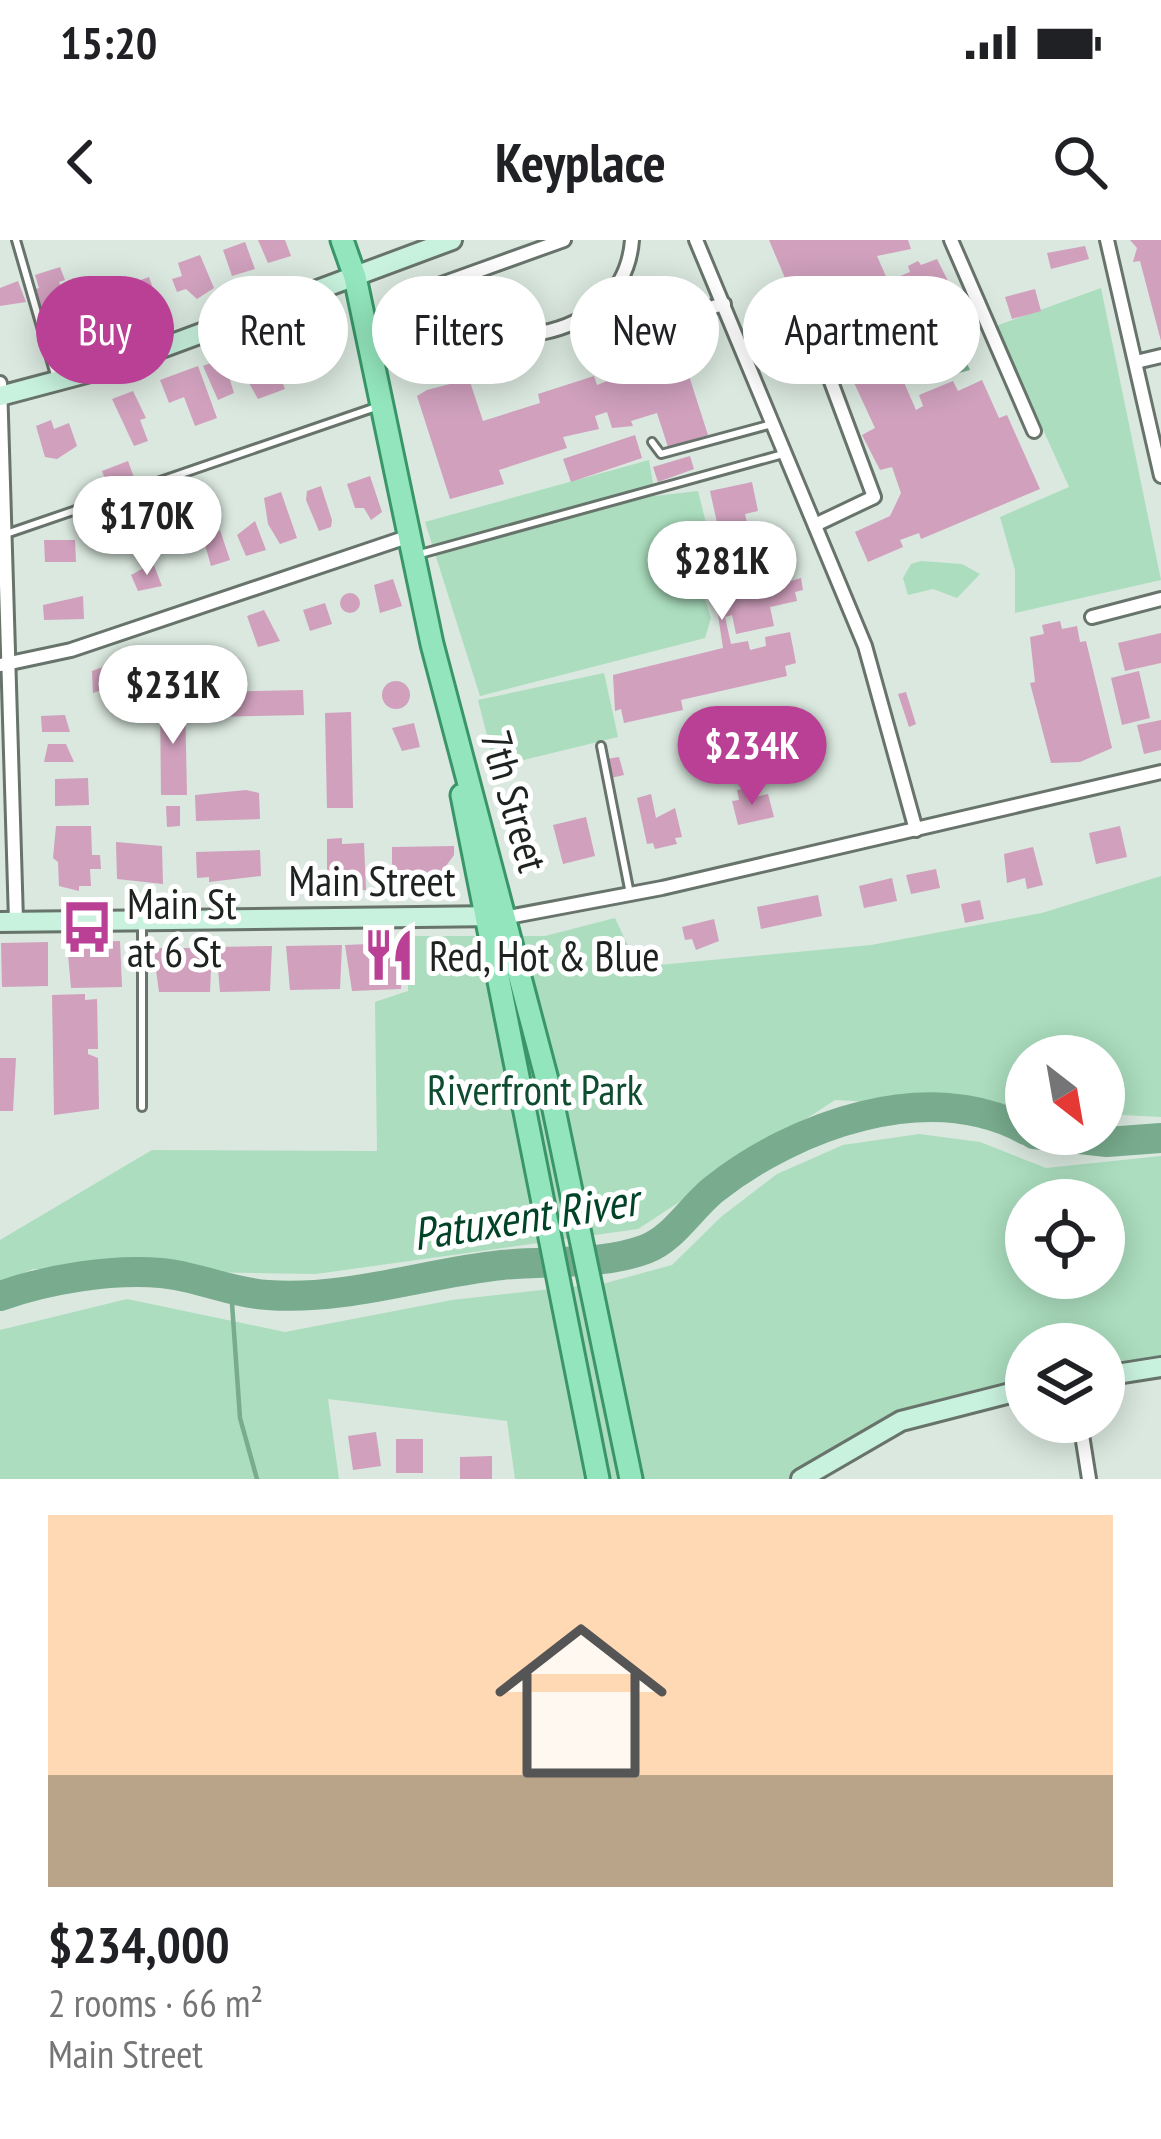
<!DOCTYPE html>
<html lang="en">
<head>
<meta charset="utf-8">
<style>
	body { margin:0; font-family:"PT Sans Narrow",sans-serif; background:#f2f2f2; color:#202124; height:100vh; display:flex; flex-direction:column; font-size:45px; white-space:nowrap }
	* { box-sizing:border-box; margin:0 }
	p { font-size:39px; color:#757577 }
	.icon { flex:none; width:66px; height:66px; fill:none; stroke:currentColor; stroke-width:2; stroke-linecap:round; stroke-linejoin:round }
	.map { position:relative; height:1239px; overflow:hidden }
	.side { display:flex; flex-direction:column; background:#fff; flex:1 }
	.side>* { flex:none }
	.guide { position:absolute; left:36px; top:36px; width:1089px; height:108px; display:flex; gap:24px }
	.needle { width:78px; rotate:149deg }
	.controls { position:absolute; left:1005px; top:795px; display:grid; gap:24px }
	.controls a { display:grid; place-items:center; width:120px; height:120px; border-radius:50%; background:#fff; box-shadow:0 6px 30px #0003; font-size:60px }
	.price { position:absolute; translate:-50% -102px; padding:0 27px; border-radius:42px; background:#fff; color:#222; font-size:39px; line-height:78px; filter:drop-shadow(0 3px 6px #0008) }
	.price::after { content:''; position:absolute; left:50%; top:72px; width:36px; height:27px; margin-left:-18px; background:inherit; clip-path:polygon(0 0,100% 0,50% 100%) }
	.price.current { background:#b94094; color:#fff }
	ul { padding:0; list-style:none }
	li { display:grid; align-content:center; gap:24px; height:636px; padding:0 48px }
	li span { display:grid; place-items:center; height:372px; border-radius:0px; color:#555 }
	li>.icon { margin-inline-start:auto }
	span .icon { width:216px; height:216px; fill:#fffc; stroke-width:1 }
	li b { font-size:51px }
	.pill { padding:0 42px; border-radius:54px; background:#fff; box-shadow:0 6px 30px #0003; font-size:42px; line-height:108px }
	.pill.current { background:#b94094; color:#fff }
	.status { display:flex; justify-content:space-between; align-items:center; height:84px; padding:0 60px; background:#fff; direction:ltr }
	.status svg { height:33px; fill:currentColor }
	header { display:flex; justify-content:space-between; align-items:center; height:156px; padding:0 48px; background:#fff; font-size:54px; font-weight:700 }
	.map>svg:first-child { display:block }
	.green { fill:#abddbe; fill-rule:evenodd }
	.water { fill:#79ac8e }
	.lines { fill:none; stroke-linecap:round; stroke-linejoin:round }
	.stream { stroke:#79ac8e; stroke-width:4.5 }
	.river { stroke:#79ac8e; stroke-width:30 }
	.building { fill:#d0a0bd }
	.lane-casing { stroke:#67736b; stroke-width:12 }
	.street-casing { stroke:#67736b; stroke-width:18 }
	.secondary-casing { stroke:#67736b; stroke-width:24 }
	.primary-casing { stroke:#3a9669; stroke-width:27 }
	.lane { stroke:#fff; stroke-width:6 }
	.street { stroke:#fff; stroke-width:12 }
	.secondary { stroke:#c8f2de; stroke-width:18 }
	.primary { stroke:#92e5bc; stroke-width:21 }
	.labels { text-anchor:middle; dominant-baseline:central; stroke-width:10; stroke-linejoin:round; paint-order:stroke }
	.street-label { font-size:42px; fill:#1e2320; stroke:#fff }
	.poi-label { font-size:42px; fill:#1e2320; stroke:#fff; text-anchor:start }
	.park-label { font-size:42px; fill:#0e4d30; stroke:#fff }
	.water-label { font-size:45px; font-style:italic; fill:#004327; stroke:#fff }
</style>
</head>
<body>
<div class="status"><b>15:20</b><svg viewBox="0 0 49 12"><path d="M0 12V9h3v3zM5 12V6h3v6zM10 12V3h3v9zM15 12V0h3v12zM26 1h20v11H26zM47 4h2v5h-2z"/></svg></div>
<header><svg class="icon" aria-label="back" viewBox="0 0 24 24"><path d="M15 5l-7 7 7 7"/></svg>Keyplace<svg class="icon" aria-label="search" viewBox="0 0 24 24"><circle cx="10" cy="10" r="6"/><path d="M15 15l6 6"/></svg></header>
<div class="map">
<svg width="1161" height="1239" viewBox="0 0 1161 1239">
	<rect width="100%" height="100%" fill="#dae8df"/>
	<g class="green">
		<polygon points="1101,48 1161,340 1015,373 1015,330 1000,277 1069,247 996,86"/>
		<polygon points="649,220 655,256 698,251 722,347 703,354 711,378 705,398 480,456 425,282"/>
		<polygon points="921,321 962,324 980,334 957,358 933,349 908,355 903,338 911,324"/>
		<polygon points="604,433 618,497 495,527 478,460"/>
		<polygon points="1161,636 1161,877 1104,874 1104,816 1026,816 1026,870 835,860 638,989 316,1034 33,1029 0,1044 0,1000 152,910 377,911 375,762 408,751 408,696 545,696 615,678 638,727 871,705 1042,673"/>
		<path d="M919,894L980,902L1046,928L1161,916V1127L1104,1136V1104H1026V1150L942,1166L801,1239H515L507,1181L328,1159L339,1239H0V1090L127,1059L285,1092L452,1060L606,1043L672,1025L722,976L777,934L843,905ZM1026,960H1104V1038H1026Z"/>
	</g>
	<polygon class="water" points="958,104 970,130 926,142 917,121"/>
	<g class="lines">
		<polyline class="stream" points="231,1049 240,1178 257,1239"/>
		<g class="river">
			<polyline points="1034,894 1107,902 1161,898"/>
			<path d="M0,1056C48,1039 110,1029 161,1033C197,1036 231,1053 268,1055C346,1061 425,1033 502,1025C548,1020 601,1026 646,1009C673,999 690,969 713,950C795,885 928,837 1026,890"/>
		</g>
	</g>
	<g class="building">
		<polygon points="258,0 285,0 291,16 268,23"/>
		<polygon points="769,0 908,0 911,9 877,16 888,41 910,32 908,26 918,21 921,25 937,19 949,43 875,76 916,170 923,166 919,155 953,141 958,151 982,140 999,178 1007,175 1040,249 921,299 919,293 900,300 903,307 868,322 855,292 890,276 901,253 892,227 880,230 862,195 875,188 825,80 824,90 796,78 799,71"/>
		<polygon points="1130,0 1161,0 1161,101 1140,21 1133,22 1137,8"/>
		<polygon points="245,2 255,29 232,36 223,10"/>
		<polygon points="1085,6 1089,19 1051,29 1047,13"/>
		<polygon points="200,15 214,48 197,59 186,49 177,52 172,39 182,36 178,23"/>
		<polygon points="60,27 65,40 59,42 79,97 51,107 33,50 39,48 35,35"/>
		<polygon points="149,37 162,74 141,81 127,45"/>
		<polygon points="18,41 26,62 0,66 0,48"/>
		<polygon points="1035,49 1041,71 1012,79 1005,57"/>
		<polygon points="107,58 117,84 90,94 86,81 97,77 94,65"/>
		<polygon points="333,76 344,111 320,120 316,109 325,106 317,103 312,85"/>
		<polygon points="297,91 304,93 310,109 303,111 312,134 300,138 297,131 291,133 279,110 283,97"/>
		<polygon points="268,105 285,149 258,159 240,127 246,125 242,115"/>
		<polygon points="681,111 708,195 668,207 657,173 631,181 633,186 612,188 607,172 595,176 599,189 563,197 567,208 499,230 504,244 450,259 417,156 427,150 469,139 483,181 540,163 538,154 594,136 597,145"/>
		<polygon points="223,118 234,153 218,160 203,126"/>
		<polygon points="198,126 217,178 195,186 184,157 169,163 160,140"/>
		<polygon points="133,151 146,178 140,180 148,201 134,206 112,159"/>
		<polygon points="51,180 54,189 69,183 77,206 57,219 45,217 36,186"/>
		<polygon points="635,195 642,218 571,242 563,219"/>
		<polygon points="690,216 694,229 658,242 653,227"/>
		<polygon points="128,221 137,246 111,255 102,231"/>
		<polygon points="370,236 382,272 371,280 364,268 355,268 347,244"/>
		<polygon points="752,242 758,271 745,274 749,291 762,288 765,337 789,332 791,341 801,338 803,350 795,352 797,361 770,367 774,386 736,394 732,375 725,377 731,404 748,401 750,410 766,406 765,397 790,392 796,423 785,426 787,436 681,460 683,470 624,483 621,469 615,471 613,435 723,408 714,349 722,347 712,298 720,296 710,251"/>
		<polygon points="321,246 332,280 331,287 319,291 306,260 307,251"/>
		<polygon points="281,252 297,298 280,304 268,284 264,258"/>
		<polygon points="139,255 145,272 123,280 117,263"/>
		<polygon points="255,281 266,310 246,316 237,295"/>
		<polygon points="212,282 215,292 220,290 230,320 211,326 204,301 196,304 191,288"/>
		<polygon points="44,300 75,300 76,322 45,322"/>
		<polygon points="153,323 162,346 138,351 131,335"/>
		<polygon points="393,339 402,366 380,373 374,345"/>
		<circle cx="350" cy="363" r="10"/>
		<polygon points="83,356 84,379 44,380 43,365"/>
		<polygon points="325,363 332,384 310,391 303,370"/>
		<polygon points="264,370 280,401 258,407 247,376"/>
		<polygon points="1060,381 1062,389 1077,386 1080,402 1086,401 1112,508 1080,522 1051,523 1030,443 1035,442 1030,397 1044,394 1042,385"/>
		<polygon points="1161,393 1161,423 1125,431 1118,403"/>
		<polygon points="165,410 168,417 178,413 185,428 151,440 141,418"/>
		<polygon points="119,421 126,442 93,453 92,431"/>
		<polygon points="1139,431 1150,478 1122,485 1111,438"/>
		<circle cx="396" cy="455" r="14"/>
		<polygon points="303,450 304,475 209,477 208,452"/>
		<polygon points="906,452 916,484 909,487 898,454"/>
		<polygon points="160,459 185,459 187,555 161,555"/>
		<polygon points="351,472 353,568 327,568 325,473"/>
		<polygon points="65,475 70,492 42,492 41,476"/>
		<polygon points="1161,480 1161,510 1144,514 1137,485"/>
		<polygon points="414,483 420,507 402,511 392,488"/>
		<polygon points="715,493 719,512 701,515 697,496"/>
		<polygon points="48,504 66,504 74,522 44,522"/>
		<polygon points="619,517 624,535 611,538 607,519"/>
		<polygon points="88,538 89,565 55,566 55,539"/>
		<polygon points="748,548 750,558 768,554 774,577 738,585 732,561 739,560 737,550"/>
		<polygon points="246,550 259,553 260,579 196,581 195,555"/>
		<polygon points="651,554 656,578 675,568 682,597 675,598 677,604 655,609 653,603 647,604 637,558"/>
		<polygon points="166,566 180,566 180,586 167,587"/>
		<polygon points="586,577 595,616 563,624 553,585"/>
		<polygon points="56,586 91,586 92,615 100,615 101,629 90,629 91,646 79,646 79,651 59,646 58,622 53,618"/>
		<polygon points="1120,586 1127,617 1096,624 1089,593"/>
		<polygon points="342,598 342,604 364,603 366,650 327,652 327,599"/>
		<polygon points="116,602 162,606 163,644 117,639"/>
		<polygon points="454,606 454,615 432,645 392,646 392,607"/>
		<polygon points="1033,607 1043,645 1027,649 1025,638 1007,643 1004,614"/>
		<polygon points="260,610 261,636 209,642 209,637 197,638 196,612"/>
		<polygon points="936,629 940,648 911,654 906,635"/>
		<polygon points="892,638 897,661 864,668 859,646"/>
		<polygon points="818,655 822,676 761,689 757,667"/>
		<polygon points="980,660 984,679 965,683 961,664"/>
		<polygon points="714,679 719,701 696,710 692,699 685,700 682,687"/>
		<polygon points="367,694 373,694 373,705 403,703 401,749 352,751 345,705 368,704"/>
		<polygon points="120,701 122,747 71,748 67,703"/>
		<polygon points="48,702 48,746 2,747 1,703"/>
		<polygon points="342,705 340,749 290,750 286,706"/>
		<polygon points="272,706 270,751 220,752 216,707"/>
		<polygon points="153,708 212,708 210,752 159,752"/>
		<polygon points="85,754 85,760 97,759 98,809 88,809 88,814 98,818 99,869 54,875 52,755"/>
		<polygon points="0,818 16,818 13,871 0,871"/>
		<polygon points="376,1192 381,1226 353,1230 348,1196"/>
		<rect x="396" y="1199" width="27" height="34"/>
		<polygon points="492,1216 492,1239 460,1239 460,1217"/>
	</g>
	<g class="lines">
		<g class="lane-casing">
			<g id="lane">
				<polyline points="16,0 55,135"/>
				<polyline points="652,202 661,214 772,184"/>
				<polyline points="6,294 379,166"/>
				<polyline points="420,314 783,214"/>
				<polyline points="601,506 630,654"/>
				<polyline points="142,683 142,867"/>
			</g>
		</g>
		<g class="street-casing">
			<g id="street">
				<path d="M564,0L411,55C472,123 624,106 632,0"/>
				<polyline points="696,0 865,406 916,590"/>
				<polyline points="951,0 1034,191"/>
				<polyline points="1107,0 1161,236"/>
				<polyline points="609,54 668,79 724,64"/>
				<polyline points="893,100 978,63"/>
				<polyline points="746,116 795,93 817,104 874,257 815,285"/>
				<polyline points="1136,122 1161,116"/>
				<polyline points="0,143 16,681"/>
				<polyline points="1092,377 1161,359"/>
				<polyline points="1,425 71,410 410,296"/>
				<polyline points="508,677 662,648 1161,532"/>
				<polyline points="1080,1182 1089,1239"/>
			</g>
		</g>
		<g class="secondary-casing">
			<g id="secondary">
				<polyline points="0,156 113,126 452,0"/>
				<polyline points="0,682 499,676"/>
				<polyline points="1104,1136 1161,1127"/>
				<polyline points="801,1239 901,1181 1026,1149"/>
			</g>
		</g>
		<g class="primary-casing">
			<g id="primary">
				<polyline points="342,0 355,37 432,404 551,855 631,1239"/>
				<polyline points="462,555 598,1239"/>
			</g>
		</g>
		<use href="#lane" class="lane"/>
		<use href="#street" class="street"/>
		<use href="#secondary" class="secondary"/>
		<use href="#primary" class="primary"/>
	</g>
	<defs>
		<g id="bus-bare" transform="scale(4.14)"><path d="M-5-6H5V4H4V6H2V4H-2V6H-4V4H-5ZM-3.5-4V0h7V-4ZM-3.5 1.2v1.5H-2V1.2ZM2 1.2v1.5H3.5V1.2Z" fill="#b94094" stroke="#fff" stroke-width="2.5" paint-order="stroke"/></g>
		<g id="restaurant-bare" transform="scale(4.14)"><path d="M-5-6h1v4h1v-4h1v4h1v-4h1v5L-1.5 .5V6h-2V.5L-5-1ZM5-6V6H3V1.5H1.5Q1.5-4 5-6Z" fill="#b94094" stroke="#fff" stroke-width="2.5" paint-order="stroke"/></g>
	</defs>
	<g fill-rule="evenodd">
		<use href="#bus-bare" x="87" y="687"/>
		<use href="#restaurant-bare" x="389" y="715"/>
	</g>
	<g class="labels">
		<g class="street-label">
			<text transform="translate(515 561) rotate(74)">7th Street</text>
			<text x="372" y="640">Main Street</text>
		</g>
		<g class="poi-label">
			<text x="127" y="663">Main St<tspan x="127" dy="48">at 6 St</tspan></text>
			<text x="429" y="715">Red, Hot &amp; Blue</text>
		</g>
		<g class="park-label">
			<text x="535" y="849">Riverfront Park</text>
		</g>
		<g class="water-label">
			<text transform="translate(525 976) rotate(-9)">Patuxent River</text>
		</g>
	</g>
</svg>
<div class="controls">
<a><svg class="needle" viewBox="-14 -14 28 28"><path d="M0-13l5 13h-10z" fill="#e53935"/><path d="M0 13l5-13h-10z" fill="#757577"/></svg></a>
<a><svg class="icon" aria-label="locate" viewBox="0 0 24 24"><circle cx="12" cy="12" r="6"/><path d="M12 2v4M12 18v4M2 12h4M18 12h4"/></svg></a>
<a><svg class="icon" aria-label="layers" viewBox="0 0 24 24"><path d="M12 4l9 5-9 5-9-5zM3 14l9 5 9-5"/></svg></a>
</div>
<b class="price" style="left:147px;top:338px">$170K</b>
<b class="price" style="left:722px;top:383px">$281K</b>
<b class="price" style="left:173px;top:507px">$231K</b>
<b class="price current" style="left:752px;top:568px">$234K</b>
<div class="guide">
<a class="pill current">Buy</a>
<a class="pill">Rent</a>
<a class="pill">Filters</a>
<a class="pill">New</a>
<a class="pill">Apartment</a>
</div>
</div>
<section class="side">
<ul>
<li><span style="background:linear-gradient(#ffd9b3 70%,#b9a48a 0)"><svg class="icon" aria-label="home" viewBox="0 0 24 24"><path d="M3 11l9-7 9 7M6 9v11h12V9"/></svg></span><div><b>$234,000</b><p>2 rooms · 66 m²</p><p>Main Street</p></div></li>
</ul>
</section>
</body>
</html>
